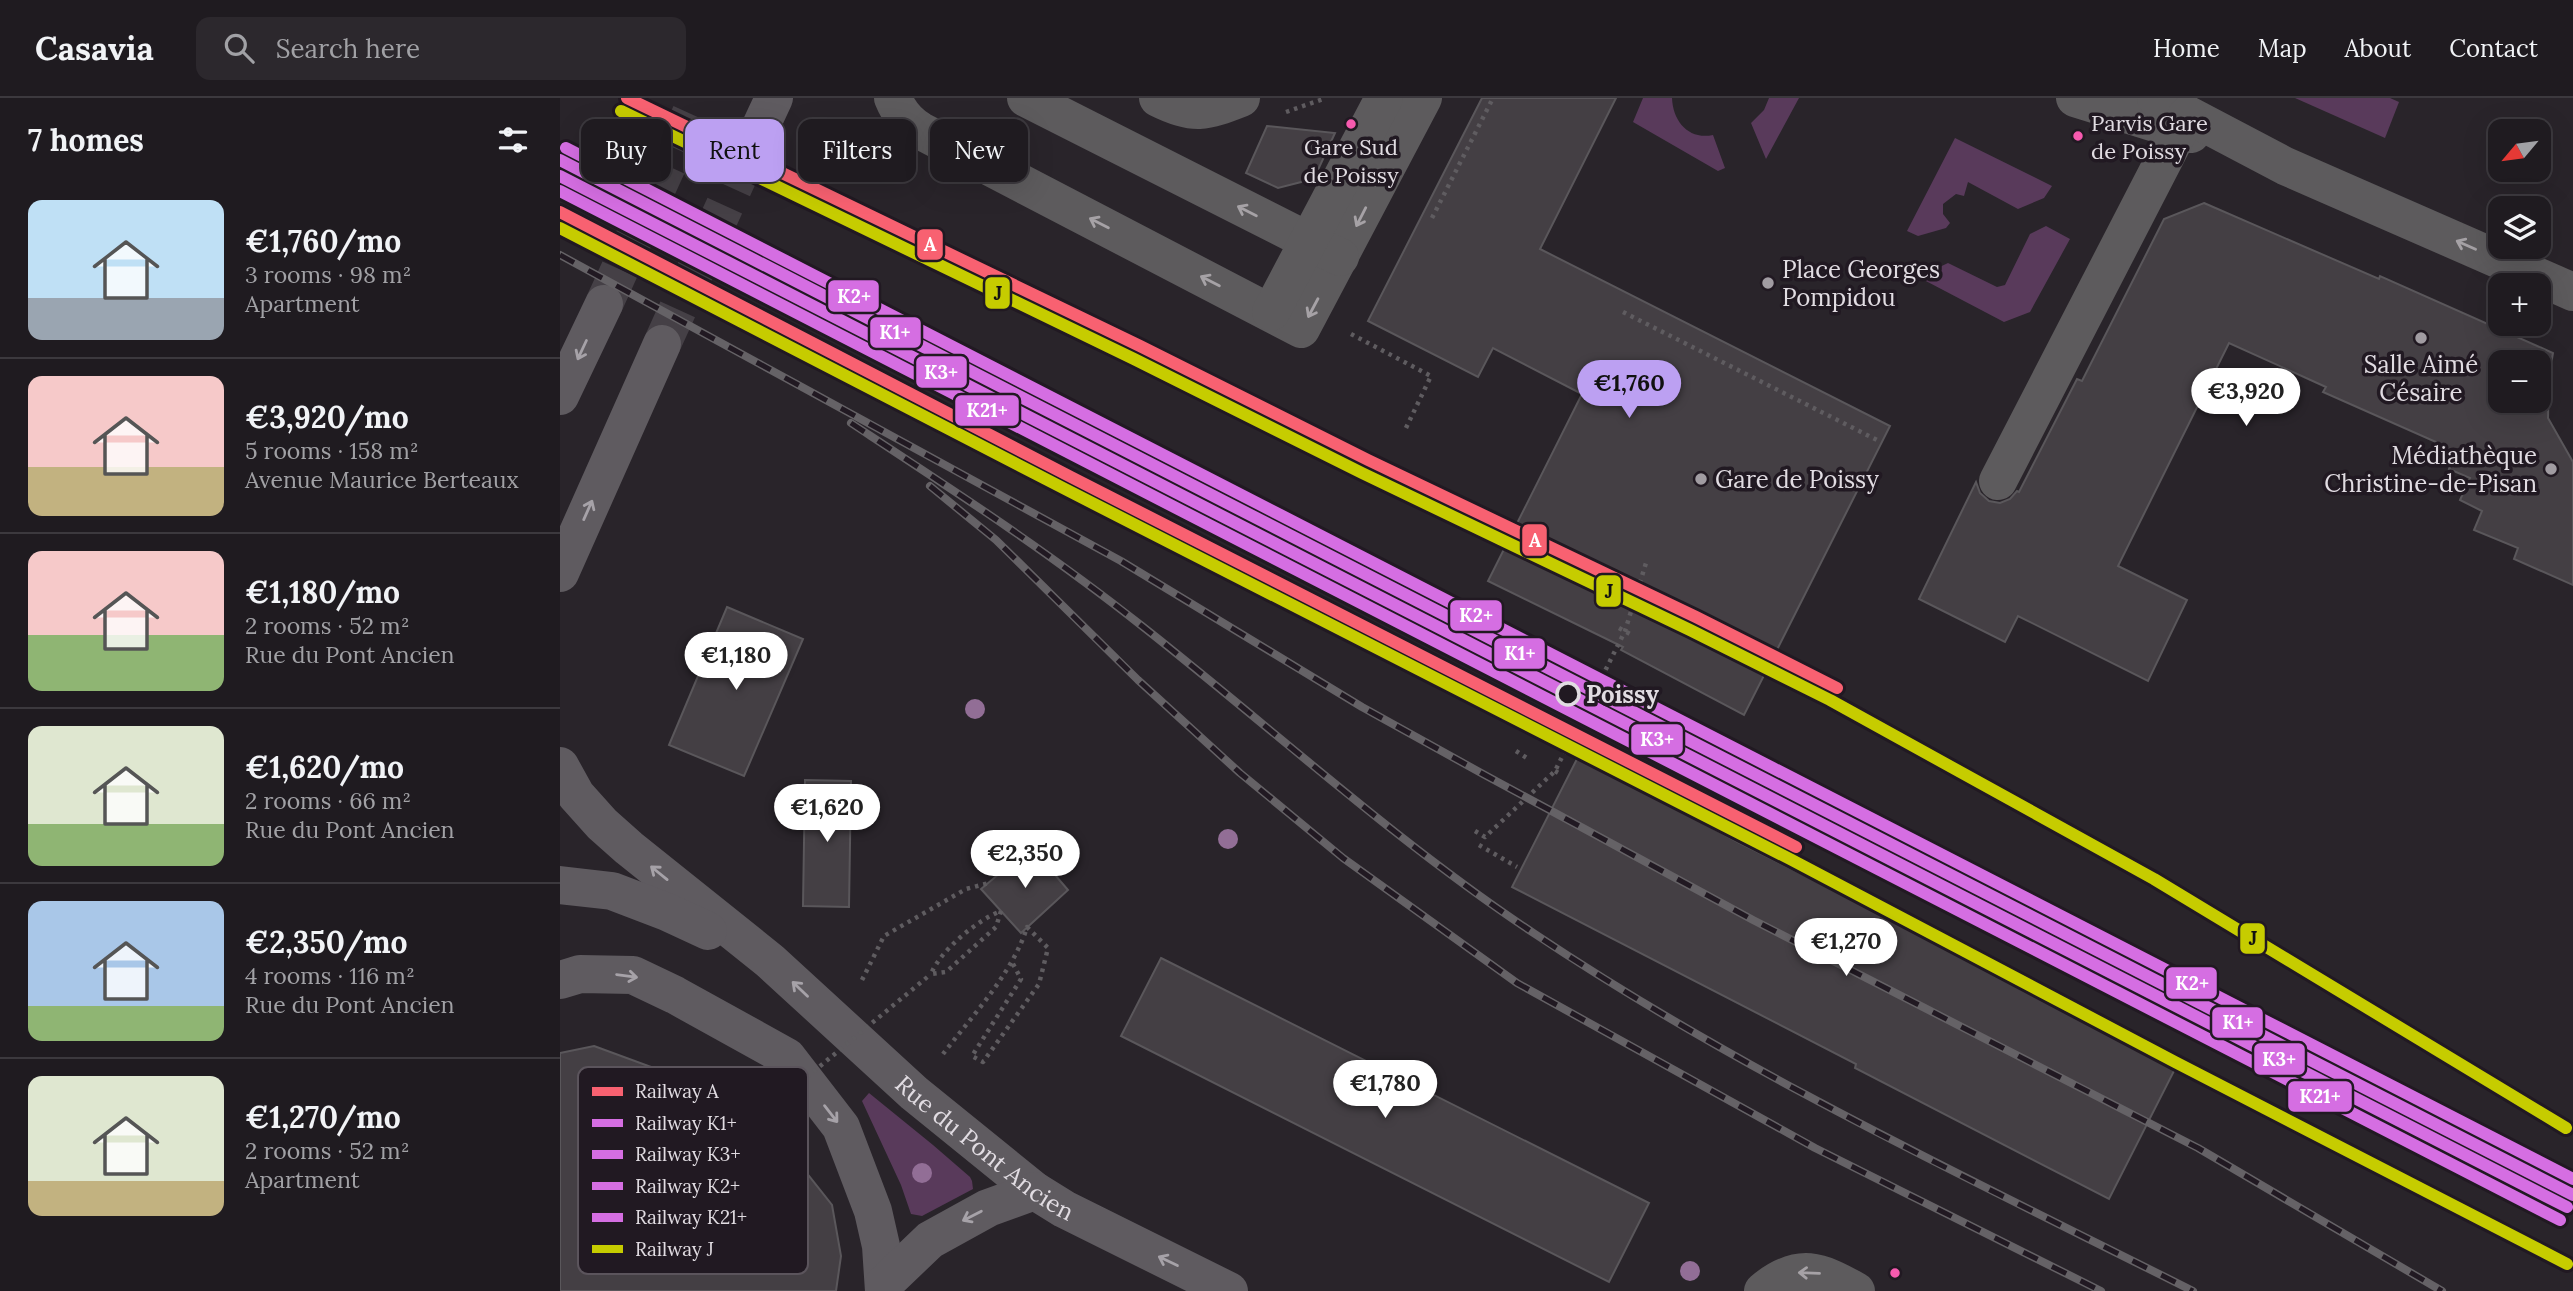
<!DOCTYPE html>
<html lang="en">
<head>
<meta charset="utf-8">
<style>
	body { margin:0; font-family:Lora,serif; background:#2c282d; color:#f1f3f6; height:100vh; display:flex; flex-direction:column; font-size:26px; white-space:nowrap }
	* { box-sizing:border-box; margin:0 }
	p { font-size:23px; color:#a1a1a5 }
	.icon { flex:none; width:38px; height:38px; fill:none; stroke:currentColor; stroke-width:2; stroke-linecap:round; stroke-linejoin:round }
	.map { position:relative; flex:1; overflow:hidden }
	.side { display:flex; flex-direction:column; background:#1f1b20; width:560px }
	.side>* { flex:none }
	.guide { position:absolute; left:21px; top:21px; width:665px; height:63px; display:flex; gap:14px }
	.needle { width:46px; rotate:241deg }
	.buttons { position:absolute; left:1928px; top:21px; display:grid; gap:14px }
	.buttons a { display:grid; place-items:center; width:63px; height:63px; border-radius:14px; background:#1f1b20; box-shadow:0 7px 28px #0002,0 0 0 2px #3c393e; font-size:35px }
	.price { position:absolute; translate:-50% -60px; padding:0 16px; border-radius:24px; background:#fff; color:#222; font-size:23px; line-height:46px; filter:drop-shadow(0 2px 4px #0008) }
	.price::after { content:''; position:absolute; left:50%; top:42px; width:21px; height:16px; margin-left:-10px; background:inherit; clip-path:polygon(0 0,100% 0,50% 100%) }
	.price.active { background:#bca0f2; color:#111 }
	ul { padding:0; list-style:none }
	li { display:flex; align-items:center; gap:21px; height:175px; padding:0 28px }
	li+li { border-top:2px solid #3c393e }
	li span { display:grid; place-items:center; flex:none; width:196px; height:140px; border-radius:14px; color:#555 }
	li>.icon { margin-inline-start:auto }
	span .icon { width:84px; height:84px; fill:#fffc; stroke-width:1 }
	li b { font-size:30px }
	h2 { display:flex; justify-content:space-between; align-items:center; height:84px; padding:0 28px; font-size:30px }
	.pill { padding:0 24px; border-radius:14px; background:#1f1b20; box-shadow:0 7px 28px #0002,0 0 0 2px #3c393e; font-size:24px; line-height:63px }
	.pill.active { background:#bca0f2; color:#111 }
	header { display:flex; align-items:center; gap:42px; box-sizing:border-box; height:98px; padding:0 35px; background:#1f1b20; border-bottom:2px solid #3c393e }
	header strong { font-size:33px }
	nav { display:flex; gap:38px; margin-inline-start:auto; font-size:24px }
	.search { width:490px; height:63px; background:#2c282d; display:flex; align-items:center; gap:18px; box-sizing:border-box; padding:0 24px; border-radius:14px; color:#a1a1a5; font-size:26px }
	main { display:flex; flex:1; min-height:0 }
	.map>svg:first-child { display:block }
	.green { fill:#593a5b }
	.building { fill:#443f44; stroke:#5a575b; stroke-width:2; fill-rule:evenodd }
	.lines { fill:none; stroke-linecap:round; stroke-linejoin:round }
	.major-tunnel { stroke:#454046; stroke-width:38; stroke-dasharray:38 19; stroke-linecap:butt }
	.path { stroke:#5f5c60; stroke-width:4.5; stroke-dasharray:3.5 5; stroke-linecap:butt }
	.minor { stroke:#5d5b5d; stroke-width:38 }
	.major { stroke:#5f5b60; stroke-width:38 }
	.rail-casing { stroke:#656266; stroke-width:8 }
	.rail { stroke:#211922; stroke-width:5; stroke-dasharray:16; stroke-linecap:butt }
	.path-bridge { stroke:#5f5c60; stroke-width:4.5; stroke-dasharray:3.5 5; stroke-linecap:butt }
	.rail-1-casing { stroke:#211922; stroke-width:18 }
	.rail-2-casing { stroke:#211922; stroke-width:18 }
	.rail-3-casing { stroke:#211922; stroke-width:18 }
	.rail-4-casing { stroke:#211922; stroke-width:18 }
	.rail-5-casing { stroke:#211922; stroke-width:18 }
	.rail-6-casing { stroke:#211922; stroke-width:18 }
	.rail-1 { stroke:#f86171; stroke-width:12 }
	.rail-2 { stroke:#d56ee2; stroke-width:12 }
	.rail-3 { stroke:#d56ee2; stroke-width:12 }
	.rail-4 { stroke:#d56ee2; stroke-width:12 }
	.rail-5 { stroke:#d56ee2; stroke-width:12 }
	.rail-6 { stroke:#c6cc00; stroke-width:12 }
	.tree { fill:#926e96 }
	.oneway { stroke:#a6a2a6 }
	.oneway2 { stroke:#a6a2a8 }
	.bus-dot { fill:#f75aaf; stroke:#211922; stroke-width:2.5 }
	.poi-dot { fill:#a19ca2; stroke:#211922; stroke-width:2.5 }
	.stop-dot { fill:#211922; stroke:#e1dce2; stroke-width:3.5 }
	.labels { text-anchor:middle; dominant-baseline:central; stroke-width:7; stroke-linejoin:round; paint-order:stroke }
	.bus-label { font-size:22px; fill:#e1dce2; stroke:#211922; text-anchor:start }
	.poi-label { font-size:24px; fill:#e1dce2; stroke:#211922; text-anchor:start }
	.stop-label { font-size:24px; font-weight:bold; fill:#e1dce2; stroke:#211922; text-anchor:start }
	.street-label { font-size:24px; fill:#e1dce2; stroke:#211922 }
	.key { fill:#211922; stroke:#5b545c; stroke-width:2 }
	.key-label { font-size:19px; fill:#e1dce2 }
	.line-badge { stroke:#211922; stroke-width:2.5 }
	.badge-label { font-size:19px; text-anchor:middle; font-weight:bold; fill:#fff }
	.pale-badge-label { font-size:19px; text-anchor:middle; font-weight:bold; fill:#111 }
</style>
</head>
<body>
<header>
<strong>Casavia</strong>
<div class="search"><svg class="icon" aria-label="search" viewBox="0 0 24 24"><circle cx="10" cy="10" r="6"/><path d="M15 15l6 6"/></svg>Search here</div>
<nav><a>Home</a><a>Map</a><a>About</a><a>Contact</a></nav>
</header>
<main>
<section class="side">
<h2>7 homes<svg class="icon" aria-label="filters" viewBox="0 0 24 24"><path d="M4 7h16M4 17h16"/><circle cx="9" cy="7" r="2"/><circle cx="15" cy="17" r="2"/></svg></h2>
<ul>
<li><span style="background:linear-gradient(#bfe0f5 70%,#9aa5b1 0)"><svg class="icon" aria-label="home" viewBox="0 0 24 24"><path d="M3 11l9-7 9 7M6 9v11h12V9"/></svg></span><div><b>€1,760/mo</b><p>3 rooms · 98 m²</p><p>Apartment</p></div></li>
<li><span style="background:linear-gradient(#f6c9c9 65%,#c2b280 0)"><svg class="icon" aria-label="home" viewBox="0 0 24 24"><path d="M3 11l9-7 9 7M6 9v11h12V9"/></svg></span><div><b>€3,920/mo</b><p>5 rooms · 158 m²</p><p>Avenue Maurice Berteaux</p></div></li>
<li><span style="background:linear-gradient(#f6c9c9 60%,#8fb573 0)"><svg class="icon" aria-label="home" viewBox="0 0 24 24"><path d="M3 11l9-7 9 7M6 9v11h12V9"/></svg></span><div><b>€1,180/mo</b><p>2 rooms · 52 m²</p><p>Rue du Pont Ancien</p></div></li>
<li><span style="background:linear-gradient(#dfe7d0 70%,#8fb573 0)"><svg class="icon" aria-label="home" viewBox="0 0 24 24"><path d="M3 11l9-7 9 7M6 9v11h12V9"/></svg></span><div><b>€1,620/mo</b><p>2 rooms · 66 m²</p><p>Rue du Pont Ancien</p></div></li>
<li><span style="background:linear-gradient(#a9c7e8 75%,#8fb573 0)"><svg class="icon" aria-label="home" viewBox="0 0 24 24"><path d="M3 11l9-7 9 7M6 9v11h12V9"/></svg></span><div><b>€2,350/mo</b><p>4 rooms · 116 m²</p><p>Rue du Pont Ancien</p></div></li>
<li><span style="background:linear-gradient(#dfe7d0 75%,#c2b280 0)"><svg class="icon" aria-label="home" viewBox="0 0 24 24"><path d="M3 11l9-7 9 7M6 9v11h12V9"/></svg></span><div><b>€1,270/mo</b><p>2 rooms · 52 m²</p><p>Apartment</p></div></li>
</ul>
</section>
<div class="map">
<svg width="2013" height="1193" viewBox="0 0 2013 1193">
	<rect width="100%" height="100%" fill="#29242a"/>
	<g class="green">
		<path d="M1083,0H1112C1113,24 1129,42 1153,37L1165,70L1158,73L1073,24Z"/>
		<polygon points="1209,0 1239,0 1206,61 1191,25 1204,12"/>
		<polygon points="1735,0 1830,0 1839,4 1825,40"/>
		<polygon points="1395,40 1492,88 1484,100 1458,111 1408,84 1404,98 1396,96 1383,106 1383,116 1390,125 1386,130 1358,138 1347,133"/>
		<polygon points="1486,128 1510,141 1470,214 1444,224 1364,182 1367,175 1388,165 1437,189 1445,187 1470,136"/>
		<polygon points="309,995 373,1047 410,1079 412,1083 413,1091 362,1118 351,1116 341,1087 302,1003"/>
	</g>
	<g class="building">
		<polygon points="922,0 1056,0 980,151 1330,328 1184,617 1061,552 1063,549 928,483 1022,296 933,250 918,279 808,223"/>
		<polygon points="707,28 775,35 758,72 745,83 718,90 686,75"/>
		<path d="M1644,105L1819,181L1820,178L1993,255L1989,278L1988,320L2013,364V487L1954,461L1958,450L1914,432L1922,413L1900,402L1910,380L1889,371L1895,357L1874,348L1876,344L1763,294L1766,289L1669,245L1558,468L1627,502L1588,583L1458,518L1445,544L1359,501L1416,384L1420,395L1429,403L1440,405L1450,401L1457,393L1459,394L1517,281L1522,283L1604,121ZM1941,264H1979V303H1941Z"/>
		<polygon points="167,509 243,541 184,678 109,647"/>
		<polygon points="1019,657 1178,744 1367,839 1369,835 1615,971 1549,1101 1295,970 1296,966 952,789"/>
		<polygon points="245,682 291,683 289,809 243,808"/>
		<polygon points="471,749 508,792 461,835 421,791"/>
		<polygon points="601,860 1089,1105 1049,1184 561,938"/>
		<polygon points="34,948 192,1006 272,1107 281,1158 276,1193 0,1193 0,955"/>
	</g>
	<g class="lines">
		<g class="major-tunnel">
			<polyline points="44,206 138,0"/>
			<polyline points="102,246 200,30"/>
		</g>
		<g class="path">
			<polyline points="726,14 766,0"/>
			<polyline points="872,120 933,0"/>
			<polyline points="1063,214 1321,344"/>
			<polyline points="791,236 871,278 845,332"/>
			<polyline points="1059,530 1074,538"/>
			<polyline points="956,653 970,662"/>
			<polyline points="995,673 1002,677"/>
			<polyline points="915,733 925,739 995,673 1065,533 1086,465"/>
			<polyline points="919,747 957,769"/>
			<path d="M441,813L436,829L386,874L371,876C380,853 417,822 441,813Z"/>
			<polyline points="302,882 324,838 406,791 429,785"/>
			<path d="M383,956C412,918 453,875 467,829L488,850L479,886L423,964L412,958L461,881L452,864"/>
		</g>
		<g class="minor">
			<path d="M333,0C339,15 347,25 361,33L741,231L863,0"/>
			<polyline points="466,0 780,159"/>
			<path d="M598,0C634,18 645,14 681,0"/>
			<polyline points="1515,0 1631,36"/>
			<polyline points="1596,0 1725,68 2013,194"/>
			<polyline points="711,214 824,0"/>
			<polyline points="1438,383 1627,17"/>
			<path d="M1203,1193C1239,1163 1260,1173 1296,1193"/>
		</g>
		<g class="major">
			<polyline points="200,30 214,0"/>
			<polyline points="0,298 44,206"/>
			<polyline points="0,475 102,246"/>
			<path id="s1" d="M0,668L16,697L42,726L69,750L210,863L354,995L475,1093L504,1111L669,1193"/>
			<polyline points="0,787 52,793 107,814 148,833"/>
			<polyline points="0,882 20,876 73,877 115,897 227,959 281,1029 313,1113 321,1148 324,1193"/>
			<polyline points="324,1186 370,1142 428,1110 475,1093"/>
		</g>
		<g class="rail-casing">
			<g id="rail">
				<polyline points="0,157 561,463 802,609 923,676 1193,822 1638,1050 1882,1193"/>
				<path d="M291,325C390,390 489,454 582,528C713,631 836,744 975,836C1183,975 1410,1081 1633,1193"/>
				<polyline points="370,388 436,442 578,582 680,675 783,760 957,885 1255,1050 1541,1193"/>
			</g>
		</g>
		<use href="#rail" class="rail"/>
		<polyline class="path-bridge" points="188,1028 371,876"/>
		<g class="rail-1-casing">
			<g id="rail-1">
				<polyline points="67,0 580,248 808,362 1136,519 1277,590"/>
				<polyline points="0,114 511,379 1236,749"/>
			</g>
		</g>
		<g class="rail-2-casing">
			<polyline id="rail-2" points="0,62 2013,1097"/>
		</g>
		<g class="rail-3-casing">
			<polyline id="rail-3" points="0,78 2007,1109"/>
		</g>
		<g class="rail-4-casing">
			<polyline id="rail-4" points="6,50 2013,1081"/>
		</g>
		<g class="rail-5-casing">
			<polyline id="rail-5" points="0,93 2000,1122"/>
		</g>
		<g class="rail-6-casing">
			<g id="rail-6">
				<polyline points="61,13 574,261 802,375 1130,532 1270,602 1594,781 2006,1030"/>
				<polyline points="0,130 505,391 1230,761 1615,964 2007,1166"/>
			</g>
		</g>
		<use href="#rail-1" class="rail-1"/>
		<use href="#rail-2" class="rail-2"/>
		<use href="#rail-3" class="rail-3"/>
		<use href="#rail-4" class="rail-4"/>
		<use href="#rail-5" class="rail-5"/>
		<use href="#rail-6" class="rail-6"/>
	</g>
	<g class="tree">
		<circle cx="415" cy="611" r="10"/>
		<circle cx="668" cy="741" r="10"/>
		<circle cx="362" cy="1075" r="10"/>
		<circle cx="1130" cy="1173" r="10"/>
	</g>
	<defs><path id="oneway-shaft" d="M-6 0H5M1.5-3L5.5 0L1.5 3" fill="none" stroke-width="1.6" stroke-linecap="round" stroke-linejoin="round" transform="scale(1.75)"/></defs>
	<g class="oneway">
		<use href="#oneway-shaft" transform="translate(687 113) rotate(-153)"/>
		<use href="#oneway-shaft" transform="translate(801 119) rotate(117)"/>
		<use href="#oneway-shaft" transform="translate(539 125) rotate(-153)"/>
		<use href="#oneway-shaft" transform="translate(1906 147) rotate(-156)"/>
		<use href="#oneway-shaft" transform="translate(650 183) rotate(-153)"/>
		<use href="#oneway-shaft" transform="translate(753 210) rotate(118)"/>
		<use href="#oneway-shaft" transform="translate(1249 1175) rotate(-178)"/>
	</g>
	<g class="oneway2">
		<use href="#oneway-shaft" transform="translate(22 252) rotate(115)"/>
		<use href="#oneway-shaft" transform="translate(28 412) rotate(-66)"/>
		<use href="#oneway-shaft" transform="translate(99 775) rotate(-141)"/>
		<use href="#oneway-shaft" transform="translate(67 878) rotate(8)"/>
		<use href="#oneway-shaft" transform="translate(240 891) rotate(-136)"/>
		<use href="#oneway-shaft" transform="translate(271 1016) rotate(52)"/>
		<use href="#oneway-shaft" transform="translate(412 1118) rotate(153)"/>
		<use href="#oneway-shaft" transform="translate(608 1163) rotate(-154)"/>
	</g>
	<g class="bus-dot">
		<circle cx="791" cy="26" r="6"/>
		<circle cx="1518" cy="38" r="6"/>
		<circle cx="1335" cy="1175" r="6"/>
	</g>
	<g class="poi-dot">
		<circle cx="1208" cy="185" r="7"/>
		<circle cx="1861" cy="240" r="7"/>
		<circle cx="1991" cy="371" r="7"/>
		<circle cx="1141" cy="381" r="7"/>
	</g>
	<circle class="stop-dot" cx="1008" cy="596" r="11"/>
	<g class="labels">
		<g class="bus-label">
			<text x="1531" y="25">Parvis Gare<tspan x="1531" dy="28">de Poissy</tspan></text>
			<text x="791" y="49" text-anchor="middle">Gare Sud<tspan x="791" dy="28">de Poissy</tspan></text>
		</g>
		<g class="poi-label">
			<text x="1222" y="171">Place Georges<tspan x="1222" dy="28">Pompidou</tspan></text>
			<text x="1861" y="266" text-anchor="middle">Salle Aimé<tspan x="1861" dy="28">Césaire</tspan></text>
			<text x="1977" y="357" text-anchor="end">Médiathèque<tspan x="1977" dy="28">Christine-de-Pisan</tspan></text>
			<text x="1155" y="381">Gare de Poissy</text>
		</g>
		<g class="stop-label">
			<text x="1026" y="596">Poissy</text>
		</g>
		<g class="street-label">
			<text stroke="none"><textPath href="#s1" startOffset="574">Rue du Pont Ancien</textPath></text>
		</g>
	</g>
	<rect x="18" y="969" width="230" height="207" rx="10" class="key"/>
	<rect x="32" y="989" width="31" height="9" fill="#f86171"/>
	<rect x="32" y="1021" width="31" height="8" fill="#d56ee2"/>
	<rect x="32" y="1052" width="31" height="9" fill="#d56ee2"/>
	<rect x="32" y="1084" width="31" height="8" fill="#d56ee2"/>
	<rect x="32" y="1115" width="31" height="9" fill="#d56ee2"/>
	<rect x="32" y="1147" width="31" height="8" fill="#c6cc00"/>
	<g class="key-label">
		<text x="75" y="1000">Railway A</text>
		<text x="75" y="1032">Railway K1+</text>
		<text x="75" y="1063">Railway K3+</text>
		<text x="75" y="1095">Railway K2+</text>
		<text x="75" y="1126">Railway K21+</text>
		<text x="75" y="1158">Railway J</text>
	</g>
	<g class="line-badge">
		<rect x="356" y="130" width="28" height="33" rx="7" fill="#f86171"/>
		<rect x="424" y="178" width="27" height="34" rx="7" fill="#c6cc00"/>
		<rect x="267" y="181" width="53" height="34" rx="7" fill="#d56ee2"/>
		<rect x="309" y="218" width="53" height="33" rx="7" fill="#d56ee2"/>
		<rect x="355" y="257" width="53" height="34" rx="7" fill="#d56ee2"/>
		<rect x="394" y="296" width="66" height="33" rx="7" fill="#d56ee2"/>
		<rect x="961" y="425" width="27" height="34" rx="7" fill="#f86171"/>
		<rect x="1035" y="476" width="27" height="34" rx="7" fill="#c6cc00"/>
		<rect x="889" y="501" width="54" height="33" rx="7" fill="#d56ee2"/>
		<rect x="933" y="539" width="53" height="33" rx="7" fill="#d56ee2"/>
		<rect x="1070" y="625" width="54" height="33" rx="7" fill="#d56ee2"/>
		<rect x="1679" y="824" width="27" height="33" rx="7" fill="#c6cc00"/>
		<rect x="1605" y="868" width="53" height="34" rx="7" fill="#d56ee2"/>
		<rect x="1651" y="908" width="53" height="33" rx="7" fill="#d56ee2"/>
		<rect x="1693" y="944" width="53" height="34" rx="7" fill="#d56ee2"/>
		<rect x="1727" y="982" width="66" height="33" rx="7" fill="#d56ee2"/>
	</g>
	<g class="badge-label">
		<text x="370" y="153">A</text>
		<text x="294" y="205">K2+</text>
		<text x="335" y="241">K1+</text>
		<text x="381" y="281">K3+</text>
		<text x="427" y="319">K21+</text>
		<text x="975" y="449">A</text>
		<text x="916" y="524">K2+</text>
		<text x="960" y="562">K1+</text>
		<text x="1097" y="648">K3+</text>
		<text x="1632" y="892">K2+</text>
		<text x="1678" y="931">K1+</text>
		<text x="1719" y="968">K3+</text>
		<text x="1760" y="1005">K21+</text>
	</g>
	<g class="pale-badge-label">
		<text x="438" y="202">J</text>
		<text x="1049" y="500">J</text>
		<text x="1693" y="847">J</text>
	</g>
</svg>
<div class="buttons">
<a><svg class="needle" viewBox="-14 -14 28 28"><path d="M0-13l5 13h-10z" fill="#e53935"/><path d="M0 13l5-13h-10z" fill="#a1a1a5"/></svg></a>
<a><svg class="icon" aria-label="layers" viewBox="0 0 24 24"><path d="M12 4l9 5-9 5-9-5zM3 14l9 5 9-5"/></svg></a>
<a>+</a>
<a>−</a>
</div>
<b class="price active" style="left:1069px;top:322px">€1,760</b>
<b class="price" style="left:1686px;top:330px">€3,920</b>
<b class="price" style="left:176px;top:594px">€1,180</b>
<b class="price" style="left:267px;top:746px">€1,620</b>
<b class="price" style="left:465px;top:792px">€2,350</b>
<b class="price" style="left:1286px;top:880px">€1,270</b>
<b class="price" style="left:825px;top:1022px">€1,780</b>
<div class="guide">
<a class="pill">Buy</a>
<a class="pill active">Rent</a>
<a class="pill">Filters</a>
<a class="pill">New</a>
</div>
</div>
</main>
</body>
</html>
